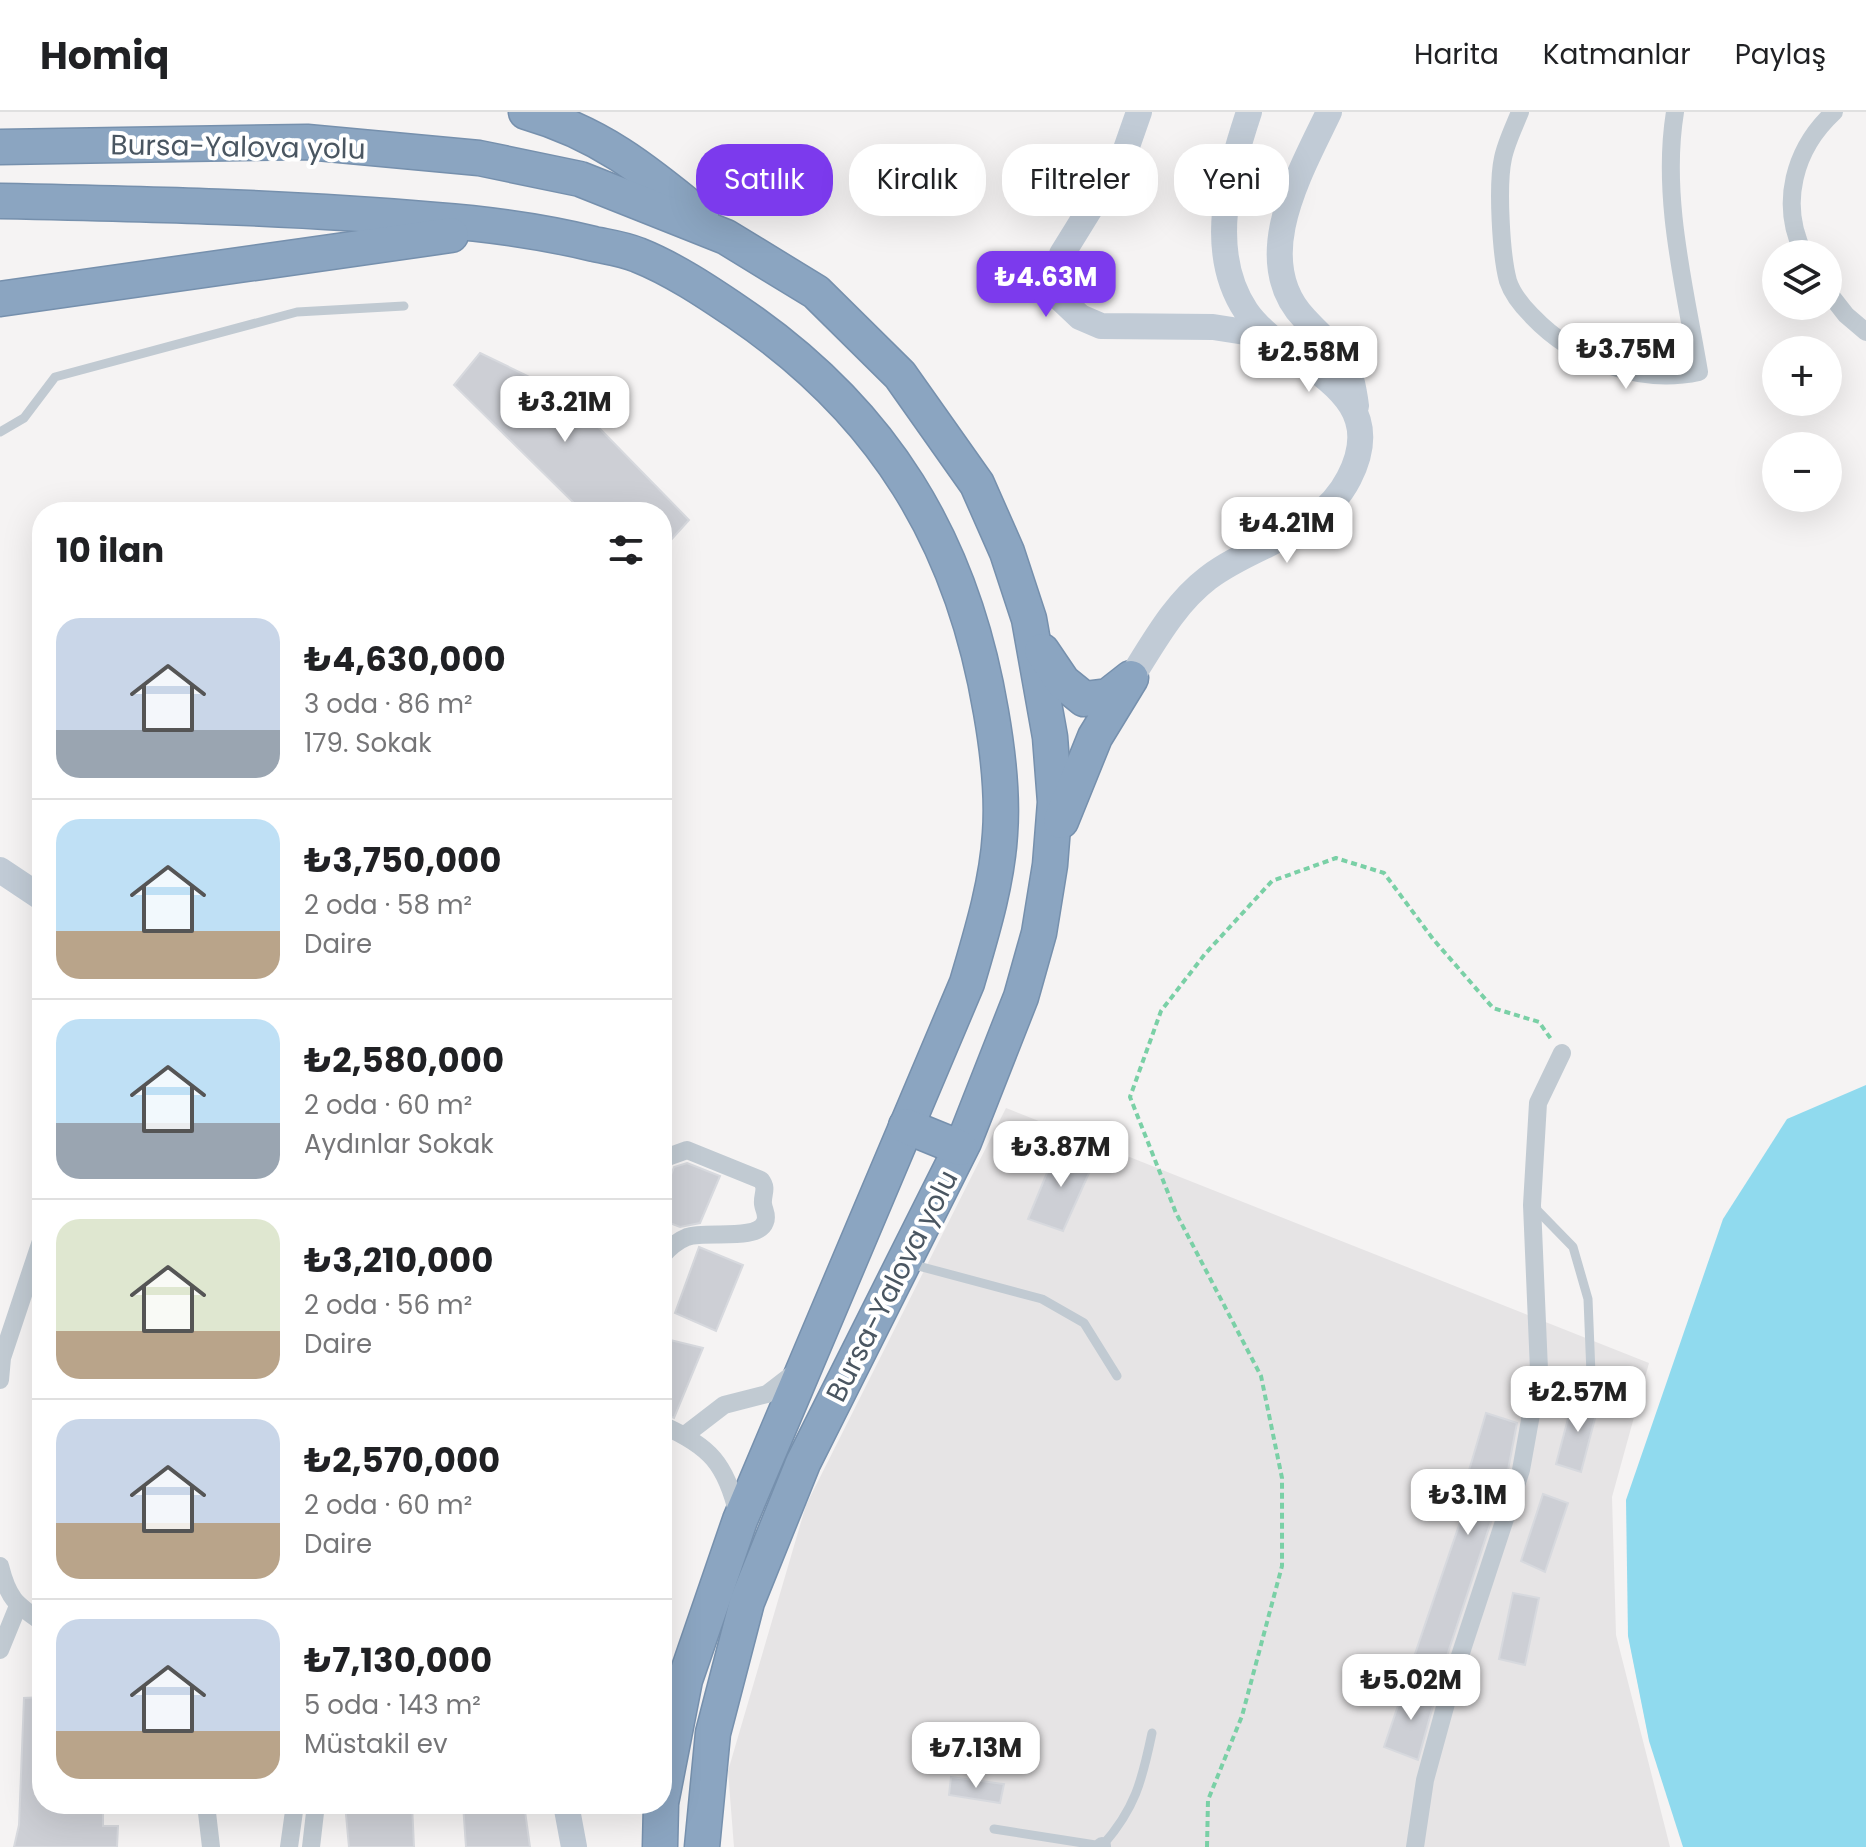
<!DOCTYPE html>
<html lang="tr">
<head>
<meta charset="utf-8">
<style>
	body { margin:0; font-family:Poppins,sans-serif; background:#f6f6f6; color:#202124; height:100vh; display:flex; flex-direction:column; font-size:30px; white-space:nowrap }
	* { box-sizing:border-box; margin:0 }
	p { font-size:26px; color:#757577 }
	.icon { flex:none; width:44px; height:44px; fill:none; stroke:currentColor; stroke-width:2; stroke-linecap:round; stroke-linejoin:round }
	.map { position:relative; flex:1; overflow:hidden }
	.side { position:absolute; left:32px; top:390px; width:640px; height:1312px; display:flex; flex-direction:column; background:#fff; border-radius:32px; box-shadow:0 8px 32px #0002 }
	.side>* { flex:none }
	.top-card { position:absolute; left:696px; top:32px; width:760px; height:72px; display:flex; gap:16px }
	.tools { position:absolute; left:1762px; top:128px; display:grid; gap:16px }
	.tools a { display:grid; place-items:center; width:80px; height:80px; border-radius:50%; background:#fff; box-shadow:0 8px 32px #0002; font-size:40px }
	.price { position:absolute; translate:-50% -68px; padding:0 18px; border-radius:16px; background:#fff; color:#222; font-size:26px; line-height:52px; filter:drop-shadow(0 2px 4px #0008) }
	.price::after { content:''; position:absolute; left:50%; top:48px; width:24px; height:18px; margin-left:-12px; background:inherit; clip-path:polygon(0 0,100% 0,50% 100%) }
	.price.active { background:#7c3aed; color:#fff }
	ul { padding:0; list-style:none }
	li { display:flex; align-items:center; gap:24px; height:200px; padding:0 24px }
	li+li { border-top:2px solid #e0e0e0 }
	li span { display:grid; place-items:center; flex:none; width:224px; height:160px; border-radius:24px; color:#555 }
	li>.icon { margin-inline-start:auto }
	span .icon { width:96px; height:96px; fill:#fffc; stroke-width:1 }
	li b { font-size:34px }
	h2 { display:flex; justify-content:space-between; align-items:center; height:96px; padding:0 24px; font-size:34px }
	.chip { padding:0 28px; border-radius:32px; background:#fff; box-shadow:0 8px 32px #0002; font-size:28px; line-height:72px }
	.chip.active { background:#7c3aed; color:#fff }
	header { display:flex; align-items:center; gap:48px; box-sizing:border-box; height:112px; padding:0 40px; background:#fff; border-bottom:2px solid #e0e0e0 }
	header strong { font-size:38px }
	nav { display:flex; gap:44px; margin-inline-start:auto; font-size:28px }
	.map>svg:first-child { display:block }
	.education { fill:#e6e4e5 }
	.water { fill:#90daee }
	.building { fill:#cdcfd5; stroke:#d7d9de; stroke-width:2 }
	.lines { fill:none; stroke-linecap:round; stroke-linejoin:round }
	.highway-casing { stroke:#7690ad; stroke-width:37 }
	.path { stroke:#7ad0a6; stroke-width:4; stroke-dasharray:6 4; stroke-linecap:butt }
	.lane { stroke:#c1cad2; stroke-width:9 }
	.street { stroke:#c1cad2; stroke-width:18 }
	.secondary { stroke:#c1cbd6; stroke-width:26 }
	.highway { stroke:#8ba5c1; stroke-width:34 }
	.labels { text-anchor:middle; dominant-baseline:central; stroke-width:8; stroke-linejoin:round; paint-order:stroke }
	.street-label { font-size:28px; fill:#4a5661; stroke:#fff }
</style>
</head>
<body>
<header>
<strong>Homiq</strong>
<nav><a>Harita</a><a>Katmanlar</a><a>Paylaş</a></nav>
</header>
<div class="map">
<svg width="1866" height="1735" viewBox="0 0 1866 1735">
	<rect width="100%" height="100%" fill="#f5f3f3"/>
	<polygon class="education" points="1006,996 1649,1251 1612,1385 1616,1523 1670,1735 734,1735 728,1659 806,1393"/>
	<polygon class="water" points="1866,973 1866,1735 1683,1735 1649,1629 1628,1524 1626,1388 1723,1107 1787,1007"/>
	<g class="building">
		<polygon points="480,241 567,283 689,408 662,438 662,400 583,400 454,273"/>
		<polygon points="1058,1034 1094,1050 1063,1119 1028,1107"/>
		<polygon points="687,1051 720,1064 700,1111 680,1115 662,1108 662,1087 674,1055"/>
		<polygon points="699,1135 743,1153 716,1219 675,1201"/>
		<polygon points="662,1226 703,1236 674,1306 662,1301"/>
		<polygon points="1574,1284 1599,1291 1581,1360 1556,1352"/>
		<polygon points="1486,1301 1517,1311 1508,1358 1443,1556 1414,1545 1469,1384 1462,1382"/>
		<polygon points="1543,1382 1568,1391 1545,1460 1521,1449"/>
		<polygon points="1513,1481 1539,1486 1525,1553 1499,1547"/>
		<polygon points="1405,1573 1436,1583 1418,1648 1384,1635"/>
		<polygon points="42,1585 42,1692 103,1692 103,1714 118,1714 117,1735 14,1735 19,1713 24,1586"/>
		<polygon points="951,1665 1004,1672 1000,1691 949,1683"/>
		<polygon points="345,1692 412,1692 414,1735 349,1735"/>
		<polygon points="463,1692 524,1692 530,1735 466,1735"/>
	</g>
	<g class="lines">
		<g class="highway-casing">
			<g id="highway">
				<path d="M526,0C599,21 644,57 701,104"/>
				<polyline points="0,35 307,30 479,46 580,67 726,125 816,180 900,263 977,372 1007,440 1029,507 1050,625 1055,690 1050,753 1039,821 1021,885 964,1030 803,1351 747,1490 713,1621 702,1735"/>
				<path d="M0,89C145,92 290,95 435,108C489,112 541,119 594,132C608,135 624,137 638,143C673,157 706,179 737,200C883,299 962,428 991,600C998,640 1003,682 1000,722C997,772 981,823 967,871L740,1408L685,1568L662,1686"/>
				<polyline points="0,187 451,123"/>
				<polyline points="1042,539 1063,570 1084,587 1108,584 1131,566 1095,625 1061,709"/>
				<polyline points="906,1014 960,1036"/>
				<polyline points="660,1735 661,1692"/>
			</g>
		</g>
		<polyline class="path" points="1207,1735 1208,1688 1242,1604 1282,1454 1282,1366 1261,1264 1176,1101 1130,985 1161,899 1205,842 1272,769 1336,746 1384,761 1433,827 1493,896 1539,910 1551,927"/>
		<g class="lane">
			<polyline points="0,320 24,306 55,265 297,200 404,194"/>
			<polyline points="1534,1095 1573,1135 1588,1187 1591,1262"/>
			<polyline points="911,1152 1042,1187 1084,1211 1117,1264"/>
			<path d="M994,1717L1102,1734C1135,1697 1142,1669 1152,1621"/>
		</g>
		<g class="street">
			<path d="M1520,0C1514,15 1506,31 1503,46C1497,73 1501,143 1508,169C1512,181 1523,195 1532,204C1574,248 1639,273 1699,260C1685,176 1661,85 1675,0"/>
			<path d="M1804,142C1779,92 1794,37 1834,0"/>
			<polyline points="1828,180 1846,203 1866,220"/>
			<path d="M662,1047L687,1038L761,1068C768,1077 762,1082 763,1092C764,1099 768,1103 765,1110C758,1130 706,1118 687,1125C677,1129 669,1136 662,1144"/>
			<polyline points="0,1268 2,1246 42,1126"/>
			<path d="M662,1313C710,1334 726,1352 738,1403"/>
			<polyline points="685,1323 724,1293 767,1282 798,1258"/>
			<path d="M0,1454C8,1486 15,1492 42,1510"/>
			<polyline points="0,1538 18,1494"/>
			<polyline points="206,1692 211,1735"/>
			<polyline points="289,1735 295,1692"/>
			<polyline points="311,1735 316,1692"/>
			<polyline points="1102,1735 1102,1734"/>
			<polyline points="1415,1735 1425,1668 1454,1562 1521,1358 1539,1258 1532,1093 1538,991 1562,941"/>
		</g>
		<g class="secondary">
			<polyline points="1139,0 1125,40 1062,142 1055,174 1061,187 1080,205 1101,214 1213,215 1245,220 1271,229"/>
			<path d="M1329,0C1301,59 1248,148 1305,207C1338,243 1349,239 1356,294"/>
			<path d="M1131,566C1154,530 1174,492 1208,466C1255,430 1320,423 1349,366C1396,274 1284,255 1246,199C1206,139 1229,61 1249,0"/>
			<polyline points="0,758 42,786"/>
			<polyline points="566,1692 574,1735"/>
		</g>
		<use href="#highway" class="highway"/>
	</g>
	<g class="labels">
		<g class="street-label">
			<text transform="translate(238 35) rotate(1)">Bursa-Yalova yolu</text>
			<text transform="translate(892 1174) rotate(-63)">Bursa-Yalova yolu</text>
		</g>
	</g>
</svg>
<div class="tools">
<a><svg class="icon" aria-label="layers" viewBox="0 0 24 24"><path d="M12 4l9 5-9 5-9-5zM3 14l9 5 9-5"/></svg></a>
<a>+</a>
<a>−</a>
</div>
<b class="price active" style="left:1046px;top:207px">₺4.63M</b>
<b class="price" style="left:1626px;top:279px">₺3.75M</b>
<b class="price" style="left:1309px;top:282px">₺2.58M</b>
<b class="price" style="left:565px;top:332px">₺3.21M</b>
<b class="price" style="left:1287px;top:453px">₺4.21M</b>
<b class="price" style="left:1061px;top:1077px">₺3.87M</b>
<b class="price" style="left:1578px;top:1322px">₺2.57M</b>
<b class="price" style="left:1468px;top:1425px">₺3.1M</b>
<b class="price" style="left:1411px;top:1610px">₺5.02M</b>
<b class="price" style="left:976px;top:1678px">₺7.13M</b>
<div class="top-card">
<a class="chip active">Satılık</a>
<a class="chip">Kiralık</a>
<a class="chip">Filtreler</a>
<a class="chip">Yeni</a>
</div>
<section class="side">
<h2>10 ilan<svg class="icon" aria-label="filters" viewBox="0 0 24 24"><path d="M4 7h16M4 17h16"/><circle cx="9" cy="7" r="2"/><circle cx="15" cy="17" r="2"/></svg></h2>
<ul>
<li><span style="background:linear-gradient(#c9d6e8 70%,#9aa5b1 0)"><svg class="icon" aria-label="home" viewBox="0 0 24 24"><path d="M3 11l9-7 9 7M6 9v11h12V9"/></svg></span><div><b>₺4,630,000</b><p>3 oda · 86 m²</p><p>179. Sokak</p></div></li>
<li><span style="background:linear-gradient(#bfe0f5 70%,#b9a48a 0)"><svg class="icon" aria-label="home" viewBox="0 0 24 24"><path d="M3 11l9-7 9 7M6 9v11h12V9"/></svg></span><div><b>₺3,750,000</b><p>2 oda · 58 m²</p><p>Daire</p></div></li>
<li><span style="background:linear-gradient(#bfe0f5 65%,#9aa5b1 0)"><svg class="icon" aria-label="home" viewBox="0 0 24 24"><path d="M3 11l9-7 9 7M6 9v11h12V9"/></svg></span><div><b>₺2,580,000</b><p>2 oda · 60 m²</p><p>Aydınlar Sokak</p></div></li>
<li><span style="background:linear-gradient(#dfe7d0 70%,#b9a48a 0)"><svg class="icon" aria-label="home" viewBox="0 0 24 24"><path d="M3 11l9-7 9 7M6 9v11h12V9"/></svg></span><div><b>₺3,210,000</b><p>2 oda · 56 m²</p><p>Daire</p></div></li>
<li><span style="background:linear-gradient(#c9d6e8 65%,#b9a48a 0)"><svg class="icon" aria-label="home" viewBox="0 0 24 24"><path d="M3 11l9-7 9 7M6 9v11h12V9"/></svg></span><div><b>₺2,570,000</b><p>2 oda · 60 m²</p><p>Daire</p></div></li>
<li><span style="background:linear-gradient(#c9d6e8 70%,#b9a48a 0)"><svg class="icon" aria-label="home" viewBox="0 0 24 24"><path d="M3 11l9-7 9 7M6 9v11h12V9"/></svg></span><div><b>₺7,130,000</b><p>5 oda · 143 m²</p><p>Müstakil ev</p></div></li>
</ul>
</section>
</div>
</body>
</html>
